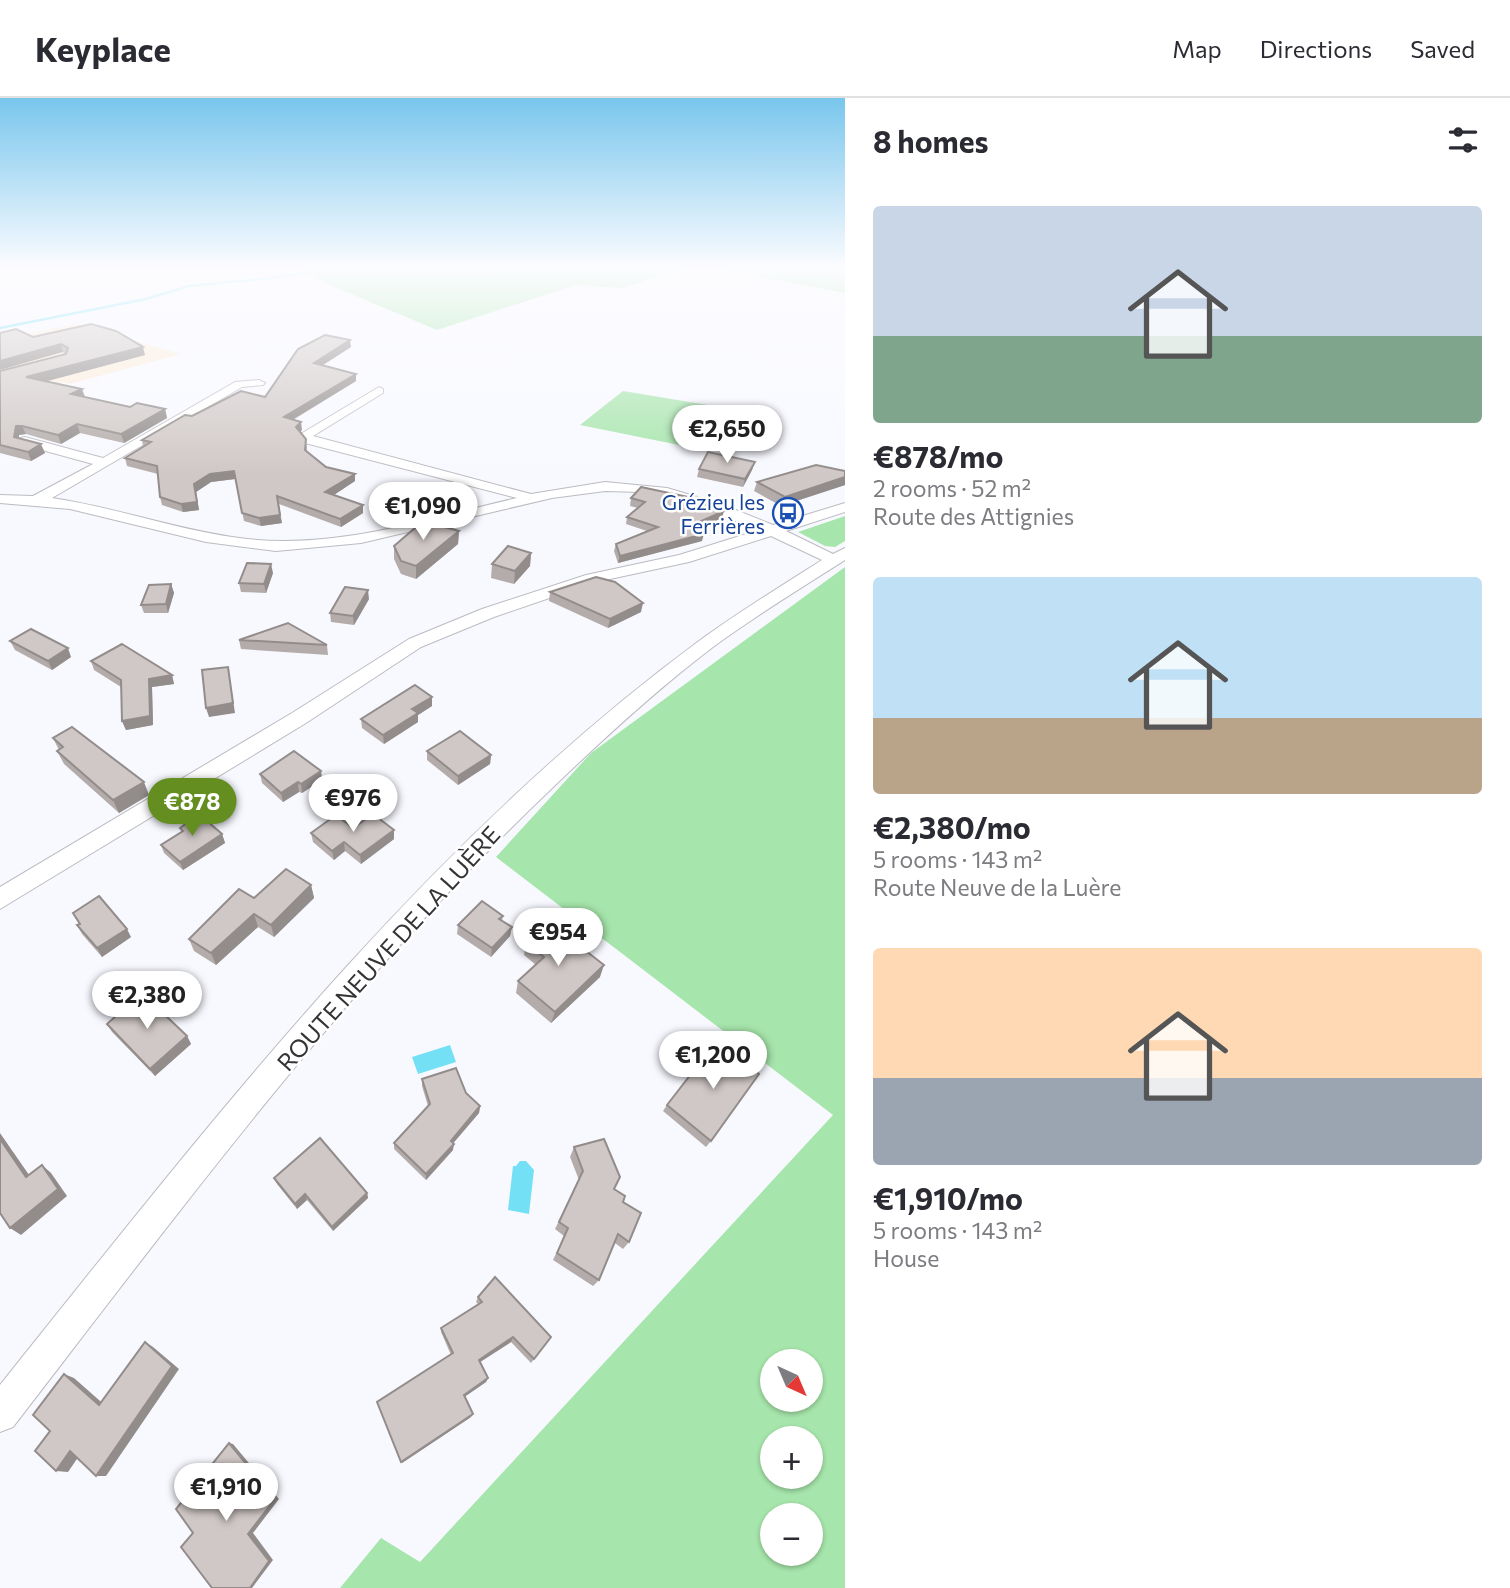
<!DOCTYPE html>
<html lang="en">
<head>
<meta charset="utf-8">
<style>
	body { margin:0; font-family:Commissioner,sans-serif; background:#f2f2f3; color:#2b2b33; height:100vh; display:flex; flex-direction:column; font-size:26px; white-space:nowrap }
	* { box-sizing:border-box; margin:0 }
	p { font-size:23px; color:#7c7c81 }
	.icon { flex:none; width:38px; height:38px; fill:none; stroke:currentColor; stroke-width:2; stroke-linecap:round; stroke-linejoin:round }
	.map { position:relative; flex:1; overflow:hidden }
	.details { display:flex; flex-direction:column; background:#fff; width:665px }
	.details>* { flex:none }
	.needle { width:46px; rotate:136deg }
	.controls { position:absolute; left:760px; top:1251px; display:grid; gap:14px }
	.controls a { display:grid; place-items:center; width:63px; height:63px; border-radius:50%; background:#fff; box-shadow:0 2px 5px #0004; font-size:35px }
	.price { position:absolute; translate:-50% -60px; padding:0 16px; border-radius:24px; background:#fff; color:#222; font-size:23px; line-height:46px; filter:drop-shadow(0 2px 4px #0008) }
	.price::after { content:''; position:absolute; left:50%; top:42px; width:21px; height:16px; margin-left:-10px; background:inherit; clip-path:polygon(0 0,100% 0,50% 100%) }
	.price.active { background:#648f20; color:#fff }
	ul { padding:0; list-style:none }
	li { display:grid; align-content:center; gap:14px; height:371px; padding:0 28px }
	li span { display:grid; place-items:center; height:217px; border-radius:7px; color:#555 }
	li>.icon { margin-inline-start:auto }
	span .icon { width:126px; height:126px; fill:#fffc; stroke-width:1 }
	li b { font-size:30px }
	h2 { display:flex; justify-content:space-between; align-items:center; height:84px; padding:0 28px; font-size:30px }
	header { display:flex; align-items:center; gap:42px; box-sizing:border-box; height:98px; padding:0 35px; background:#fff; border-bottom:2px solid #e1e1e2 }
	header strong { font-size:33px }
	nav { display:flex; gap:38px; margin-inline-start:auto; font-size:24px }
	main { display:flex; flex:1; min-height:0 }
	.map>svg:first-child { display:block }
	.industrial { fill:#fcedda }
	.green { fill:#a6e5ab; fill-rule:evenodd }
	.water { fill:#74e0f5 }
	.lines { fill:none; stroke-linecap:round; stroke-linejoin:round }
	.stream { stroke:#74e0f5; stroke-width:2.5 }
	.minor-casing { stroke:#bbbbc2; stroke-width:2 }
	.minor { fill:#fff; fill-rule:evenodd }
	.wall { fill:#b3acaa }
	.shaded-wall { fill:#928c8b }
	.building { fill:#d0c8c6; stroke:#928c8b; stroke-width:2 }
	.labels { text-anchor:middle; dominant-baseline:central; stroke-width:5; stroke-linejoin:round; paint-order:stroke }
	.far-transit-label { font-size:21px; fill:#164399; stroke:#fff; text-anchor:end }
	.street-label { font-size:24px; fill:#343437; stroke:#fff }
</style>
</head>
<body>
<header>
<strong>Keyplace</strong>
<nav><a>Map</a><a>Directions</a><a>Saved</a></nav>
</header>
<main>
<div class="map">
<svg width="845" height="1490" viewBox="0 0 845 1490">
	<rect width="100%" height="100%" fill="#f8f9ff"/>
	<polygon class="industrial" points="75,226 181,256 70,286 62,284 0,307 0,241"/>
	<g class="green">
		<polygon points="356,168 694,168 622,190 576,187 437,232 332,188 310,177 313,172"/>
		<polygon points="701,168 845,168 845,195"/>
		<polygon points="623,293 738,312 694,350 580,327"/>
		<polygon points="845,418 845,443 835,449 825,448 798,434"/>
		<path d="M845,469V1490H340L381,1440L420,1464L833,1017L496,759L591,655ZM772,1264H810V1302H772ZM772,1340H810V1379H772ZM772,1418H810V1456H772Z"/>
	</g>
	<g class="water">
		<polygon points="450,947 456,964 418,976 412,959"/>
		<polygon points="520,1063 526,1063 534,1072 529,1116 508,1112 513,1068 516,1068"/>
	</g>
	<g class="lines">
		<polyline class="stream" points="0,230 146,201 189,188 272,180 346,168"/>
		<g class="minor-casing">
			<path id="minor" d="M259,282L265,285L263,287L242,289L52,400C115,409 176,432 239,440C333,453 426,421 517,400L305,345L299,337L379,289L383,291V295L313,338L531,396L605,384L667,390L721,406L773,427L845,405V414L786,433L833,456L845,450V462C801,490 755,518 713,549C655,593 601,643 549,693C348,885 182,1110 13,1329L0,1334V1287C212,1022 424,746 699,543C739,514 781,488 822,462L771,438L689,464L596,484L494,519L421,549L306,625L0,811V789L292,615L409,541L482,511L586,477L679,457L759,432L687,404L641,394L605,393L552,400L361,445L276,453L206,444L70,411L0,405V397L33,398L93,366L20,346V340L25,339L103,360L235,284Z"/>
		</g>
		<use href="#minor" class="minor"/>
	</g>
	<g class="wall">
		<polygon points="33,239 145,257 46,283 85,299 130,309 165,311 167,320 124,345 80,335 61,346 26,336 19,337 19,340 45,355 31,363 0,355 0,273 66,256"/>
		<polygon points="351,249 323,267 356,283 293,322 302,332 300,334 307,348 307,354 326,369 355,376 355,383 334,397 363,415 341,429 279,406 282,425 261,428 244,423 235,381 211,384 196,394 199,412 183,414 162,407 160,399 158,376 127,368 125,360 143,349 142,342 192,318 265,299"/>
		<polygon points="755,364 752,372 743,389 697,379 699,371"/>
		<polygon points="845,373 845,387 781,408 754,393 757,384"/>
		<polygon points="631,400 722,420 695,432 702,443 618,465 614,453 616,446 647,433 626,426 627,419 638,410 630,408"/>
		<polygon points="459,433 458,446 416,481 401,476 394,461 394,448"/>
		<polygon points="531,455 530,468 514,486 491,480 492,466"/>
		<polygon points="273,475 266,495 241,494 239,485"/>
		<polygon points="171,486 174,495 168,515 144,515 141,507"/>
		<polygon points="550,494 641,514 608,530 549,503"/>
		<polygon points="369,501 354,527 331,524 330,515"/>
		<polygon points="239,542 327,547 328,557 241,551"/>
		<polygon points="10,543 71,559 52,572 15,552"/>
		<polygon points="91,563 172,577 174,586 152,589 153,627 126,632 122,623 121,589 94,572"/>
		<polygon points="432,608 418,617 418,624 384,646 362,630 361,621"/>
		<polygon points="53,640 149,697 119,715 64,666 57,653 59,652"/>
		<polygon points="427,653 491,657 490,666 458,687 427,662"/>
		<polygon points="321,673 322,682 302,695 299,694 283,704 262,685 260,676"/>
		<polygon points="180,730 222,736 225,745 183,772 164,755 161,747 182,734"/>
		<polygon points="353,730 394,732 394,741 361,766 345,753 334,762 313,744 311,735"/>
		<polygon points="311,787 314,800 274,839 258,829 216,867 194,853 189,841 254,800"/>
		<polygon points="503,818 502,823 512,829 510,838 491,859 457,836 458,827"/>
		<polygon points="77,827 131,839 102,859 82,836"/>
		<polygon points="526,845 600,879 551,925 516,895 518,883 536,867 524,857"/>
		<polygon points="107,926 187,938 191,946 155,978 112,934"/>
		<polygon points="422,981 466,995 480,1008 479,1015 453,1045 453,1052 426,1082 394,1051 394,1045 428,1008 422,988"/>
		<polygon points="667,1007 711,1043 706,1049 663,1013"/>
		<polygon points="574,1049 614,1091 623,1104 629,1144 623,1151 615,1145 599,1182 593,1188 553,1162 564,1138 555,1131 579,1082 570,1059"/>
		<polygon points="274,1080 367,1095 368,1100 333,1133 307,1102 297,1111 277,1086"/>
		<polygon points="478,1199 551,1239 531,1265 511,1244 480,1264 488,1280 486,1284 465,1298 471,1319 402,1365 451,1257 441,1234 441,1230 478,1206 476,1204"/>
	</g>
	<g class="shaded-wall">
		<polygon points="350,242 351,249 315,272 314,265"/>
		<polygon points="61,246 63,254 0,272 0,263"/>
		<polygon points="143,249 145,257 29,288 26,279"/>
		<polygon points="356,276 356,283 285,326 284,319"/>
		<polygon points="82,291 85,299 71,296"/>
		<polygon points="165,311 167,320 124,345 121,336"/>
		<polygon points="301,324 302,332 296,336 296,329"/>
		<polygon points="77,326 80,335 61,346 58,337"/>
		<polygon points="16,328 22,328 26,336 19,337 18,348 14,339"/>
		<polygon points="41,346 45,355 31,363 28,354"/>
		<polygon points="755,364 752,372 743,389 745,381"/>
		<polygon points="234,373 235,381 211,384 196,394 199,412 183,414 181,406 194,386 210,376"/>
		<polygon points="355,376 355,383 326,402 325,394"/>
		<polygon points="845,379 845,387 781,408 785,399"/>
		<polygon points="363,407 363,415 341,429 340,421"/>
		<polygon points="724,413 722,420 686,436 688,429"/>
		<polygon points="280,417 282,425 261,428 259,420"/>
		<polygon points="459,433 458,446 416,481 416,468"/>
		<polygon points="704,436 702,443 618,465 620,458"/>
		<polygon points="531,455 530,468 514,486 515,473"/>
		<polygon points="271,466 273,475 266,495 264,486"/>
		<polygon points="171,486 174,495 168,515 166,506"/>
		<polygon points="368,492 369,501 354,527 353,518"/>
		<polygon points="643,505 641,514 608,530 610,521"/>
		<polygon points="68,550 71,559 52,572 48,563"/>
		<polygon points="228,569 235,615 209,619 206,610"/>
		<polygon points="172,577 174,586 152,589 153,627 126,632 122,623 149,581"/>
		<polygon points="432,599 432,608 418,617 418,624 384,646 383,637 412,611"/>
		<polygon points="491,657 490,666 458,687 458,678"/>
		<polygon points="321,673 322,682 302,695 301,686"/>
		<polygon points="144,684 149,697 119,715 113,702"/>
		<polygon points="298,684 299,694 283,704 281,695"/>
		<polygon points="394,732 394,741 361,766 360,757"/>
		<polygon points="222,736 225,745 183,772 180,764"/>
		<polygon points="344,744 345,753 334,762 332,753"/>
		<polygon points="311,787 314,800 274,839 271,827"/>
		<polygon points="254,816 258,829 216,867 211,855"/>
		<polygon points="512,829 510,838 491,859 492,850"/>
		<polygon points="127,831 131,839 102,859 97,850"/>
		<polygon points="604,867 600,879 551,925 555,914"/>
		<polygon points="187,938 191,946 155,978 150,971"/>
		<polygon points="480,1008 479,1015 450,1049 451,1043"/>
		<polygon points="0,1035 36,1087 26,1079 0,1041"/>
		<polygon points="454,1046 453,1052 426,1082 426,1076"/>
		<polygon points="42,1067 51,1075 67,1098 21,1137 10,1130"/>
		<polygon points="367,1095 368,1100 333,1133 332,1129"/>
		<polygon points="305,1096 307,1102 297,1111 295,1106"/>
		<polygon points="513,1239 511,1244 477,1266 479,1262"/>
		<polygon points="145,1244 153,1249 179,1271 106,1378 96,1378"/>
		<polygon points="64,1276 74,1280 108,1310 99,1307"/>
		<polygon points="488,1280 486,1284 463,1300 464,1297"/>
		<polygon points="473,1316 471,1319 402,1365 401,1364"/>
		<polygon points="229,1345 233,1346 279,1401 253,1435 273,1462 252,1490 250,1490 248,1436"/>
		<polygon points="70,1353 81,1355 68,1374 56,1373"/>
	</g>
	<g class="building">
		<polygon points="91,226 116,233 143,249 26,279 82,291 71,296 130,309 137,305 165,311 121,336 77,326 58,337 22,328 16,328 14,339 41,346 28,354 0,347 0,273 66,256 68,250 61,246 0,263 0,235 16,231 33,239"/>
		<polygon points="325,237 350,242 314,265 356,276 284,319 301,324 296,329 306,341 305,352 326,369 355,376 325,394 363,407 340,421 277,398 280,417 259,420 242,415 234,373 210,376 194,386 197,404 181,406 160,399 157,368 125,360 151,344 142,342 185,317 192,318 241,293 265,299 298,251"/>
		<polygon points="708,354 755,364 745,381 699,371"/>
		<polygon points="816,367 845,373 845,379 785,399 757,384"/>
		<polygon points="641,389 688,399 724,413 688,429 704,436 620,458 616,446 658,429 627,419 645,404 631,400"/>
		<polygon points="423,423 459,433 416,468 401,463 394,448"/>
		<polygon points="508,448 531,455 515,473 492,466"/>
		<polygon points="247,465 271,466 264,486 239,485"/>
		<polygon points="596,479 615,484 643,505 610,521 550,494"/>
		<polygon points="171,486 166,506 141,507 149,487"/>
		<polygon points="345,489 368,492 353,518 330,515"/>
		<polygon points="288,525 327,547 239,542"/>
		<polygon points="31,531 68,550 48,563 10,543"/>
		<polygon points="122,546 172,577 149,581 150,618 122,623 121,582 91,563"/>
		<polygon points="228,569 233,605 206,610 202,572"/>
		<polygon points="415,587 432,599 412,611 418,615 383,637 361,621"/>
		<polygon points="72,629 144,684 113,702 57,653 63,649 53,640"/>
		<polygon points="460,633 491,657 458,678 427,653"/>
		<polygon points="294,653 321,673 301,686 298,684 281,695 260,676"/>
		<polygon points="199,716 222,736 180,764 161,747 183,733 180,730"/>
		<polygon points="373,716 394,732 360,757 344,744 332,753 311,735 336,717 353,730"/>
		<polygon points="286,771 311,787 271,827 254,816 211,855 189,841 239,791 254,800"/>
		<polygon points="99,798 127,831 97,850 77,827 80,826 73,815"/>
		<polygon points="482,803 503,818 499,821 512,829 492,850 458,827"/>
		<polygon points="549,824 604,867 555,914 518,883 544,859 526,845"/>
		<polygon points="142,895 187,938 150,971 107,926"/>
		<polygon points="716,944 759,976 711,1043 667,1007"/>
		<polygon points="456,970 466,995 480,1008 451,1043 454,1046 426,1076 394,1045 430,1006 422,981"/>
		<polygon points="320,1040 367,1095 332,1129 305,1096 295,1106 274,1080"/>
		<polygon points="0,1041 26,1079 42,1067 58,1091 10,1130 0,1115"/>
		<polygon points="604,1041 620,1079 614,1091 625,1098 623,1104 641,1115 629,1144 618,1136 599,1182 557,1155 568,1130 559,1124 583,1073 574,1049"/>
		<polygon points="495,1179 551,1239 534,1261 513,1239 479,1262 488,1280 464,1297 473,1316 401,1364 377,1304 453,1255 441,1230 482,1204 478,1199"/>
		<polygon points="145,1244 172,1268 96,1378 70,1353 56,1373 35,1353 50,1333 33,1317 64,1276 99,1307"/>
		<polygon points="229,1345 275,1401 248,1436 269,1463 250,1490 212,1490 181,1449 193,1435 176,1411"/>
	</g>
	<linearGradient id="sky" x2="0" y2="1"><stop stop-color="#79c6ed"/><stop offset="0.45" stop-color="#fcfcff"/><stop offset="1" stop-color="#fcfcff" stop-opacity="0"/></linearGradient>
	<rect width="845" height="377" fill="url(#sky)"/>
	<defs>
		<g id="bus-ring" transform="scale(1.575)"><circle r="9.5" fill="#fff" stroke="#1a4fb4" stroke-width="1.5"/><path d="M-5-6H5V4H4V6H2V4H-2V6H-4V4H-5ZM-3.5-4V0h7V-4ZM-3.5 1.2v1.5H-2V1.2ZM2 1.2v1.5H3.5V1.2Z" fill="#1a4fb4"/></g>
	</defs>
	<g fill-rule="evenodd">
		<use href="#bus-ring" x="788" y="415"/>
	</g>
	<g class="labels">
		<g class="far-transit-label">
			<text x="765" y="403">Grézieu les<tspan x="765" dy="24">Ferrières</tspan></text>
		</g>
		<g class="street-label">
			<text transform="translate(388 850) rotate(-48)">ROUTE NEUVE DE LA LUÈRE</text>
		</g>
	</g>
</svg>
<div class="controls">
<a><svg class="needle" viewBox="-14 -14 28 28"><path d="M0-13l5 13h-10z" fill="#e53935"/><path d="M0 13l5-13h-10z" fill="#7c7c81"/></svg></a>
<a>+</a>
<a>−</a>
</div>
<b class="price" style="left:727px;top:367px">€2,650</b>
<b class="price" style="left:423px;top:444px">€1,090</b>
<b class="price" style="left:353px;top:736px">€976</b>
<b class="price active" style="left:192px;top:740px">€878</b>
<b class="price" style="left:558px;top:870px">€954</b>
<b class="price" style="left:147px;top:933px">€2,380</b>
<b class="price" style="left:713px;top:993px">€1,200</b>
<b class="price" style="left:226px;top:1425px">€1,910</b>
</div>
<section class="details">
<h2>8 homes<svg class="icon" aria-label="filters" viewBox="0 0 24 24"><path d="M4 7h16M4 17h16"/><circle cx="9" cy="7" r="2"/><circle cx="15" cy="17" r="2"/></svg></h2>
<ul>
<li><span style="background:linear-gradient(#c9d6e8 60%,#7fa58c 0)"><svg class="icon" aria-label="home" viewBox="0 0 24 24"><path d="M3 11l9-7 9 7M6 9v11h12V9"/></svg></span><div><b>€878/mo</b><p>2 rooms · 52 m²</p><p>Route des Attignies</p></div></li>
<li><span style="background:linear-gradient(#bfe0f5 65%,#b9a48a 0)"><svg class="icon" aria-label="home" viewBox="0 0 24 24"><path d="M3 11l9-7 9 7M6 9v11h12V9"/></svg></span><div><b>€2,380/mo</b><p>5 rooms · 143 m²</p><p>Route Neuve de la Luère</p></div></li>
<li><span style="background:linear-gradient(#ffd9b3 60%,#9aa5b1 0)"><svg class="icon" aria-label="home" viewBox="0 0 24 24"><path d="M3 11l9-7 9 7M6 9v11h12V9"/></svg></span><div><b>€1,910/mo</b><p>5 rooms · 143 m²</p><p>House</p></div></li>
</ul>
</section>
</main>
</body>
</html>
